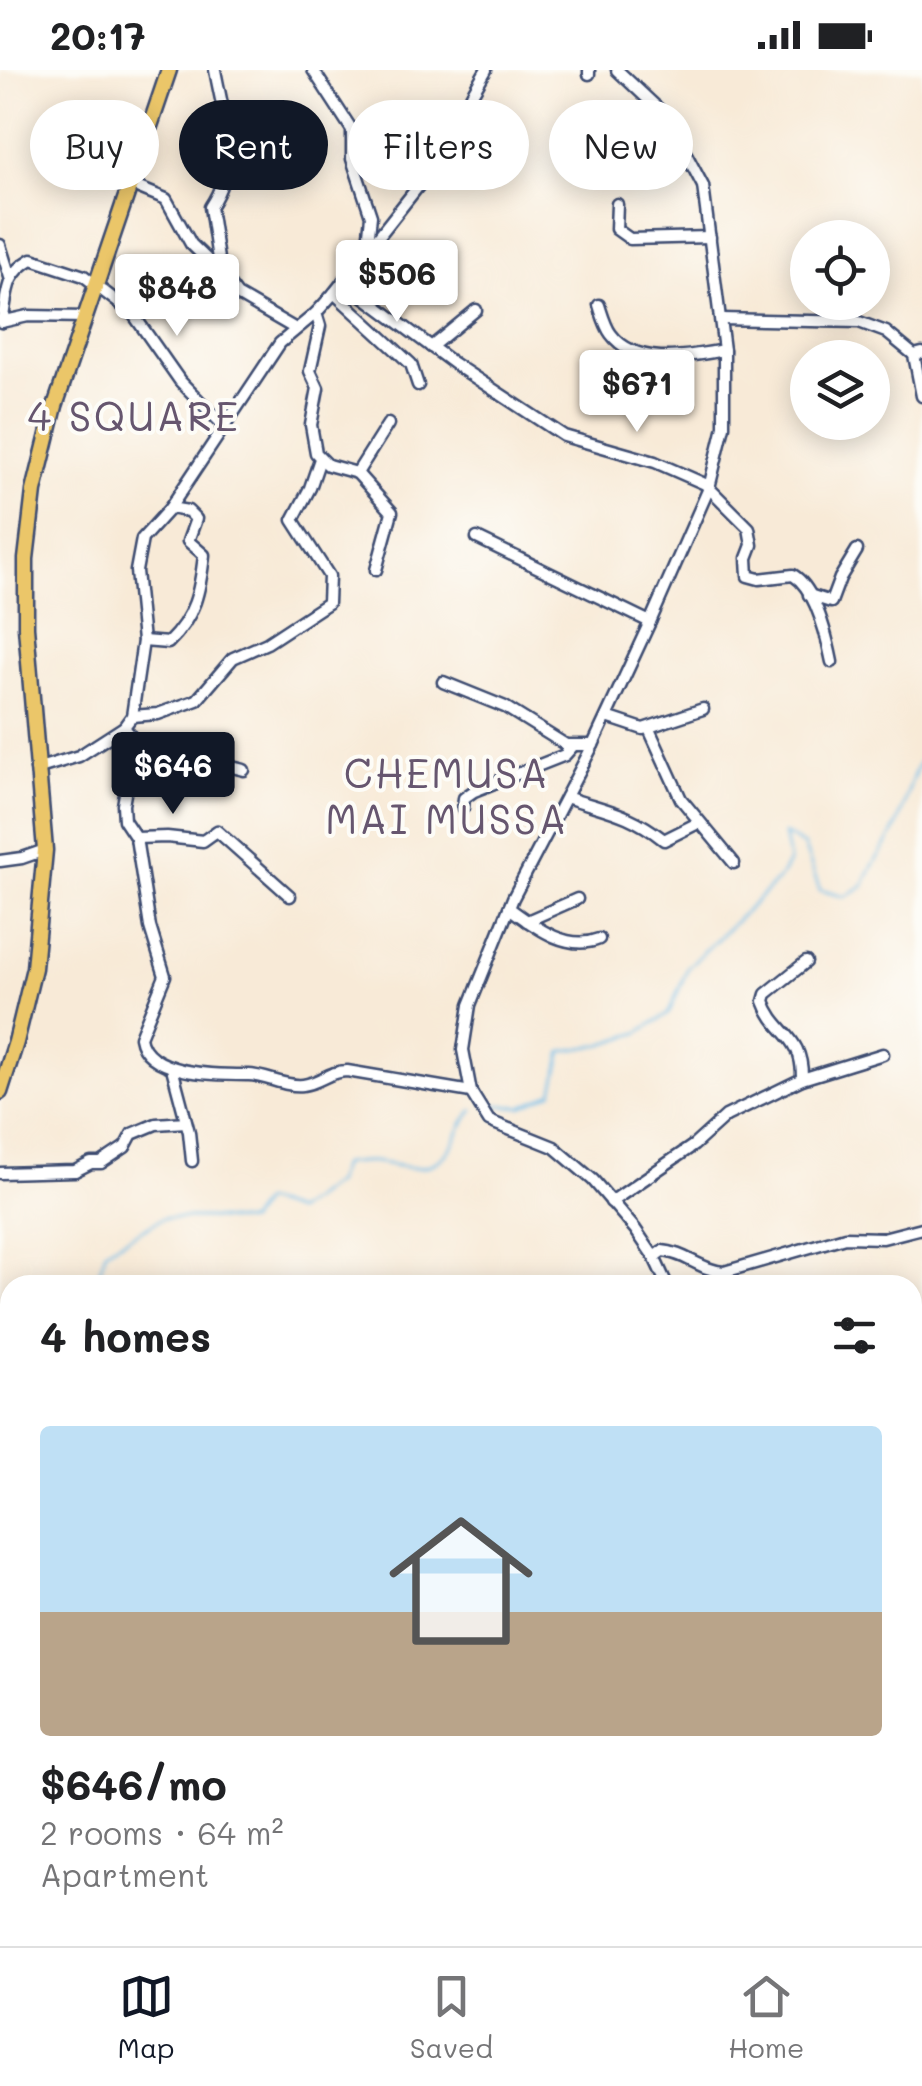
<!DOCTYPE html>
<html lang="en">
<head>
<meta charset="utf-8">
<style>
	body { margin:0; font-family:Mali,sans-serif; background:#f6f6f6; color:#202124; height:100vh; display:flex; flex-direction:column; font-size:38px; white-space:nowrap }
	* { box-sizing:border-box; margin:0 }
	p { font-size:32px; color:#757577 }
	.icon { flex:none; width:55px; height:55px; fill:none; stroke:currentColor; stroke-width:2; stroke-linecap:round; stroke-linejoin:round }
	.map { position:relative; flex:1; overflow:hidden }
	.panel { position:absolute; left:0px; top:1205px; width:922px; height:672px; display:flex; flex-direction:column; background:#fff; border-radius:30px 30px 0 0; box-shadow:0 5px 25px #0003 }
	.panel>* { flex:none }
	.hud { position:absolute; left:30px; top:30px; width:862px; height:90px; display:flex; gap:20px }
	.tools { position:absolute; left:790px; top:150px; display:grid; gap:20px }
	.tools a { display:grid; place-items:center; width:100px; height:100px; border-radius:50%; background:#fff; box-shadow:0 5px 25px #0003; font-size:50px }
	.price { position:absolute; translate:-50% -85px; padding:0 22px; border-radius:10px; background:#fff; color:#222; font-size:32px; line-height:65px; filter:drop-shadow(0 2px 5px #0008) }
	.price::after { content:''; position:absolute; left:50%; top:60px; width:30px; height:22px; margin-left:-15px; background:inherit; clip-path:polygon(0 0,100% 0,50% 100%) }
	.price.active { background:#111827; color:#fff }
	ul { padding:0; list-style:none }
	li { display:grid; align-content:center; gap:20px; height:530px; padding:0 40px }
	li+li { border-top:2px solid #e0e0e0 }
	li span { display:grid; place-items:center; height:310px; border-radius:10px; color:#555 }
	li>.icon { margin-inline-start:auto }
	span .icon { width:180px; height:180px; fill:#fffc; stroke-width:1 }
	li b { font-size:42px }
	h2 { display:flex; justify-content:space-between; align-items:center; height:120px; padding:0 40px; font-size:42px }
	.pill { padding:0 35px; border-radius:45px; background:#fff; box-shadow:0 5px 25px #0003; font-size:35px; line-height:90px }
	.pill.active { background:#111827; color:#fff }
	.status { display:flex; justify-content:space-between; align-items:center; height:70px; padding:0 50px; background:#fff; direction:ltr }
	.status svg { height:28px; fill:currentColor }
	.menu { display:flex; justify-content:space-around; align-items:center; height:140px; border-top:2px solid #e0e0e0; background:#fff; font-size:28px; color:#757577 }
	.menu a { display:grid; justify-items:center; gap:5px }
	.menu .active { color:#111827 }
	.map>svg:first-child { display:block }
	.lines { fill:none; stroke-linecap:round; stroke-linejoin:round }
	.stream { stroke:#6cbbe7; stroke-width:2.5 }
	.minor-casing { stroke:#3c4b70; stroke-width:15 }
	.highway-casing { stroke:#3c4b70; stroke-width:19 }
	.minor { stroke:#fff; stroke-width:10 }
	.highway { stroke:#ebc669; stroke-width:14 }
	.labels { text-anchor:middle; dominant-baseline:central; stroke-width:8; stroke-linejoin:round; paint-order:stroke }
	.quarter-label { font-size:40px; letter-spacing:2.5px; fill:#66566f; stroke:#fdfcf7 }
</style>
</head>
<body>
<div class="status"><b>20:17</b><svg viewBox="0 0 49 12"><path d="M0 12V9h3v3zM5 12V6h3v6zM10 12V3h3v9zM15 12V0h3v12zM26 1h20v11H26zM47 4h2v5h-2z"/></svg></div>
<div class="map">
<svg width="922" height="1876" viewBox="0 0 922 1876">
	<rect width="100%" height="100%" fill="#fdfcf7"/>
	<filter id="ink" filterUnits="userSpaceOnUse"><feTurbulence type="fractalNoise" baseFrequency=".01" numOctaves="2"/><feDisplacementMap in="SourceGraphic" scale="20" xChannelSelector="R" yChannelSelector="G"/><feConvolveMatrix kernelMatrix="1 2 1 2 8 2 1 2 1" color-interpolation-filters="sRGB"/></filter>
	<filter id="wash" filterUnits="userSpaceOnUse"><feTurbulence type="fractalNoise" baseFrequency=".0048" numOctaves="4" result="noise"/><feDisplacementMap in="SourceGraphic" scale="40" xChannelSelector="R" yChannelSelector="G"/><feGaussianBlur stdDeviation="2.25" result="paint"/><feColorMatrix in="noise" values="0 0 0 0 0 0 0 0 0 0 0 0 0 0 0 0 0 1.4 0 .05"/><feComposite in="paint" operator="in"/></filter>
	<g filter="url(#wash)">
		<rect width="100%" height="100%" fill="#f8ead7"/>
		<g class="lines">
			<g class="stream">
				<path d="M484,1034L522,1037L553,1022L563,981L600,975L638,963L669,943L688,897L779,809L789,791L784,764L804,776L820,820L845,827L864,815C870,795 882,783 892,765C906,740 907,712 922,688"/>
				<path d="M104,1215L100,1200L106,1180L163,1148H209L248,1152L263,1131L295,1142L335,1113L342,1094C353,1093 364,1091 375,1092C399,1095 423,1106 444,1086C458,1072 459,1053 474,1040"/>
				<polyline points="0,1346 10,1348"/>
				<polyline points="759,1868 763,1876"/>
			</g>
		</g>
	</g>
	<g filter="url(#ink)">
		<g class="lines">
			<g class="minor-casing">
				<g id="minor">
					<path d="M215,0C224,49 240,92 210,137L220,202"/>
					<polyline points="313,0 352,60 352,89 371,146 367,181"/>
					<polyline points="589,0 589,4"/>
					<polyline points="617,0 666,46 703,116 724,280 724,356 709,418 650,552 593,675 513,828 470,935 463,980 471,1022 489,1051 554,1077 593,1110 635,1159 654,1187 667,1215"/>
					<path d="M352,60C392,58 426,50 463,37"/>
					<polyline points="132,115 166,129 191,174 220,202 237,225 294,258"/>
					<polyline points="617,134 616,159 630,169 710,167"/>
					<polyline points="0,175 10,207"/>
					<path d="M343,211L453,293L564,366L655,392L705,414L749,458L752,475L747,488L748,506L759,509L793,505C816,519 827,567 832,592"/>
					<polyline points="334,223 411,294 418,315"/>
					<path d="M599,235C602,244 605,256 611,264C636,298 690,286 724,280"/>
					<polyline points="316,243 320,256 310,301 318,318 311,355 316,383 328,395 357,403 392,442 376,500"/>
					<polyline points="721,249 859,252 886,262 914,285 922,283"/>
					<polyline points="1,252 28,246 85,247"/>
					<path d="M2,252C8,223 4,205 32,189L84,206L133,244L180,311L224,356"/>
					<polyline points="431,277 476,240"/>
					<polyline points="914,285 922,326"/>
					<polyline points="357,403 388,354"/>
					<polyline points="477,468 650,552"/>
					<polyline points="809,525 831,532 840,508 857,480"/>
					<path d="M143,571L168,573C195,547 200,521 204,485L188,471L196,449L188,441L170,438"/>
					<polyline points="443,612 505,637 566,675 593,675"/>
					<polyline points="132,646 158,644 197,630 233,588 267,573 328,533 329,506 293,450 310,418 320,389"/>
					<polyline points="607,647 643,659 703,639"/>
					<path d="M124,657L130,665L133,681L123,735L124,750L136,768L150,857L165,906L140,967C146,1006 220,1005 249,1005C268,1006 285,1017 303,1015C320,1013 329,1001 347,1001L471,1022"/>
					<polyline points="649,659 681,729 734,793"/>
					<polyline points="36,699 79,686 124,657 132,646 143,571 136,501 142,469 170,438 280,273 316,243 334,223 420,114 486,0"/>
					<polyline points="129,703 198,700 216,693 244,700"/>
					<path d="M566,727C607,741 628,742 664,770L698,753"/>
					<polyline points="463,738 464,728 474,721 565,685 572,677"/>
					<polyline points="136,768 167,767 203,771 217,761 290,826"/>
					<polyline points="0,791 22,788 45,780"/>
					<path d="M509,838C534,856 566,882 599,869"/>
					<polyline points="527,851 577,829"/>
					<polyline points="172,998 189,1062 192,1091"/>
					<path d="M802,1009C803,964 776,965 764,931L766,924L806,892"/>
					<polyline points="0,1103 75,1101 91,1093 101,1093 125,1077 132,1064 156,1054 186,1052"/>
					<polyline points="611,1132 694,1075 726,1046 802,1009 883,984"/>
					<path d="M654,1187L662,1181C684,1182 702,1201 724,1202L845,1167L883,1168L922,1158"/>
					<polyline points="912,1276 922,1274"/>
					<polyline points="912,1522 922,1519"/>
					<polyline points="0,1591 10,1594"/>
					<polyline points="21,1868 21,1876"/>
					<polyline points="515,1876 519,1868"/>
					<polyline points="863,1876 863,1868"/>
				</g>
			</g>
			<g class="highway-casing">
				<polyline id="highway" points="0,1022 16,972 34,898 45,780 26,557 26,489 34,421 55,336 169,0"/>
			</g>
			<use href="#minor" class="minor"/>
			<use href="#highway" class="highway"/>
		</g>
	</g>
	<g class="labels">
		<g class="quarter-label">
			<text x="134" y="345">4 SQUARE</text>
			<text x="447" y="702">CHEMUSA<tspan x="447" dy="46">MAI MUSSA</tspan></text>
		</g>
	</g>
</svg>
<div class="tools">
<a><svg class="icon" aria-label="locate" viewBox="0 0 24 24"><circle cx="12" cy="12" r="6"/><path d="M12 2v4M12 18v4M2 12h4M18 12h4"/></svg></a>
<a><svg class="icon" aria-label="layers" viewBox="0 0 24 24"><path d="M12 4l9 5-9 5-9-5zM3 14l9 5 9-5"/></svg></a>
</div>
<b class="price" style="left:397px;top:255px">$506</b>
<b class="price" style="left:177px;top:269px">$848</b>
<b class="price" style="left:637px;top:365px">$671</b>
<b class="price active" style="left:173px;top:747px">$646</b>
<div class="hud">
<a class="pill">Buy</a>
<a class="pill active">Rent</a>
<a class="pill">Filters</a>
<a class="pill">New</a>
</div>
<section class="panel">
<h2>4 homes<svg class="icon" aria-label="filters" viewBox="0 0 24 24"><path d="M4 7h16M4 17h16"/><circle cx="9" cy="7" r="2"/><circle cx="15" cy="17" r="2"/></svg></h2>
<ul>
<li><span style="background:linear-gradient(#bfe0f5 60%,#b9a48a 0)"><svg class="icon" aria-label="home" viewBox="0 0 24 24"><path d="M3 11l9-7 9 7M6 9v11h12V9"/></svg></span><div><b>$646/mo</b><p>2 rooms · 64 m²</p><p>Apartment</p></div></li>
</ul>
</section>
</div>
<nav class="menu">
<a class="active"><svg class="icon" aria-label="map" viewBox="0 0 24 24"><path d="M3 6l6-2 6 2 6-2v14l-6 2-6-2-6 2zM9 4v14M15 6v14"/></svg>Map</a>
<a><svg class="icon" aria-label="saved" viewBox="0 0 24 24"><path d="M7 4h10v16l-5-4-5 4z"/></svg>Saved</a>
<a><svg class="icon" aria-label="home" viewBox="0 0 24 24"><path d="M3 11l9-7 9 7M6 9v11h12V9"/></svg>Home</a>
</nav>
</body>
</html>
